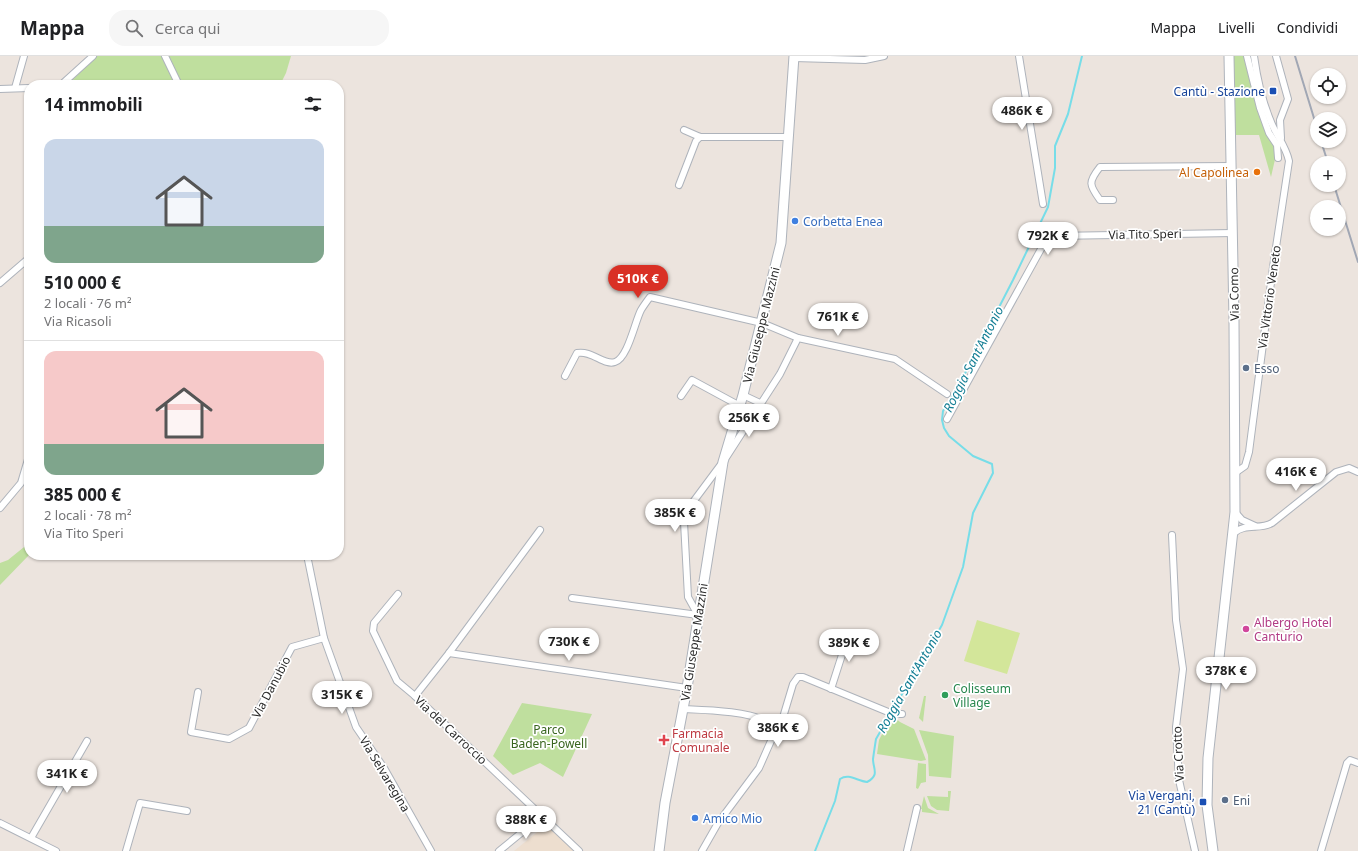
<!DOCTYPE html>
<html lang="it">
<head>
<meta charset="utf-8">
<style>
	body { margin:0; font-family:"Noto Sans",sans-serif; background:#f6f6f6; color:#202124; height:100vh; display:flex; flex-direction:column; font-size:15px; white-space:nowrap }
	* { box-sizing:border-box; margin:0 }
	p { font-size:13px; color:#757577 }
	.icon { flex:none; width:22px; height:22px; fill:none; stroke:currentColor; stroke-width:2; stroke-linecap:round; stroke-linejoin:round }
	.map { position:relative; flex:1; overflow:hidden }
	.panel { position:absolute; left:24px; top:24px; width:320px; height:480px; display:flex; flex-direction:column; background:#fff; border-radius:16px; box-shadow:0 1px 3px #0004 }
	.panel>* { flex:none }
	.fabs { position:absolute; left:1310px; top:12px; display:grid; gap:8px }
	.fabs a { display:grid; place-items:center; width:36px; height:36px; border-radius:50%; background:#fff; box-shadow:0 1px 3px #0004; font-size:20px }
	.price { position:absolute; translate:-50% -34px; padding:0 9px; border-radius:14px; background:#fff; color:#222; font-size:13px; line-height:26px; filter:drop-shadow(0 1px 2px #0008) }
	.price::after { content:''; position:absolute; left:50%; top:24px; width:12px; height:9px; margin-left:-6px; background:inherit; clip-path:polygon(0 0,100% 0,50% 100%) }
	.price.on { background:#d93025; color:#fff }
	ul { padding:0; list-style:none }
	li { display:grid; align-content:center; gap:8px; height:212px; padding:0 20px }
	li+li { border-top:1px solid #e0e0e0 }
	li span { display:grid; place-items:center; height:124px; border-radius:12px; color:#555 }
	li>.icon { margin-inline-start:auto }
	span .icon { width:72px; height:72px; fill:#fffc; stroke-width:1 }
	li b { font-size:17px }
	h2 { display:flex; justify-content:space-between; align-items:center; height:48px; padding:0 20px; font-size:17px }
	header { display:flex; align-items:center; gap:24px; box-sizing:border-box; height:56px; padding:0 20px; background:#fff; border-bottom:1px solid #e0e0e0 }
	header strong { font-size:19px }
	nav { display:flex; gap:22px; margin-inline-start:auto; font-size:14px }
	.search { width:280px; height:36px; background:#f6f6f6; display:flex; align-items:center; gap:10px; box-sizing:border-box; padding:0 14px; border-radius:16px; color:#757577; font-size:15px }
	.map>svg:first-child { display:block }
	.education { fill:#eddecf }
	.green { fill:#bfdf9e }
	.pitch { fill:#d3e69a }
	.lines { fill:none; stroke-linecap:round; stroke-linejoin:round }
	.stream { stroke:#77dde8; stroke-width:2 }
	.street-casing { stroke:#aeb3bb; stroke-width:8 }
	.secondary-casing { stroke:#aeb3bb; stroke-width:11 }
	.street { stroke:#fff; stroke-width:6 }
	.secondary { stroke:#fff; stroke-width:9 }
	.rail { stroke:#a1a7b4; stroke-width:2 }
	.transit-dot { fill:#1a4fb4; stroke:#fff; stroke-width:1.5 }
	.food-dot { fill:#e8710a; stroke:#fff; stroke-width:1.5 }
	.shop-dot { fill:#3f7fe0; stroke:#fff; stroke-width:1.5 }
	.service-dot { fill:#5c6f8a; stroke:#fff; stroke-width:1.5 }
	.hotel-dot { fill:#d1479c; stroke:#fff; stroke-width:1.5 }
	.leisure-dot { fill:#2e9e5b; stroke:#fff; stroke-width:1.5 }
	.health-dot { fill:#e0444e; stroke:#fff; stroke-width:1.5 }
	.labels { text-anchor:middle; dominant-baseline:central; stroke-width:3.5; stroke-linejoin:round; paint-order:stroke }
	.transit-label { font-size:12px; fill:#164399; stroke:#fff; text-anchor:end }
	.food-label { font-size:12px; fill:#c56008; stroke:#fff; text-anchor:end }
	.shop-label { font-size:12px; fill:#366cbe; stroke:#fff; text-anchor:start }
	.street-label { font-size:12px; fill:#2b2b2b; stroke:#fff }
	.service-label { font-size:12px; fill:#4e5e75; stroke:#fff; text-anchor:start }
	.hotel-label { font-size:12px; fill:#b23c85; stroke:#fff; text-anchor:start }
	.leisure-label { font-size:12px; fill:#27864d; stroke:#fff; text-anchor:start }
	.park-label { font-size:12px; fill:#39651e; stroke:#fff }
	.health-label { font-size:12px; fill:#be3a42; stroke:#fff; text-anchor:start }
	.water-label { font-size:13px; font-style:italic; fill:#157f95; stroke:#fff }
</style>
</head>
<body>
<header>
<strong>Mappa</strong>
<div class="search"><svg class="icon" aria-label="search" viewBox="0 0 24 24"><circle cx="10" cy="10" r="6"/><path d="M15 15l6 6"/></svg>Cerca qui</div>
<nav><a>Mappa</a><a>Livelli</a><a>Condividi</a></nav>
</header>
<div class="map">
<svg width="1358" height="795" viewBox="0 0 1358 795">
	<rect width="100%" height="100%" fill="#ece4de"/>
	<polygon class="education" points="546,769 575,795 514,795"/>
	<g class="green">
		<polygon points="95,0 291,0 286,17 280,29 68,29"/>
		<polygon points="1233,0 1246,0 1259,60 1273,84 1276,99 1271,121 1259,79 1235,79"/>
		<polygon points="29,487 29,499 0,529 0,507 8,504"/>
		<polygon points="924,640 926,640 923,666 919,662"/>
		<polygon points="522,647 592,658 563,721 540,707 513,719 493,700"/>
		<polygon points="892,659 900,666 914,673 926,704 921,705 877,698 879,684"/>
		<polygon points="919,674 954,680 951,722 929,720 928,699"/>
		<polygon points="918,707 926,708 926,726 921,727 918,733 916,732"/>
		<polygon points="948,735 951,735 949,755 937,754 931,750 927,740 948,741"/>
		<polygon points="924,740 928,752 939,758 922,756 922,753 921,753"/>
	</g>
	<polygon class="pitch" points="977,564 1020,577 1007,618 964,605"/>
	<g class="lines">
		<path class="stream" d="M815,795L835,745L840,723C849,717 857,725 867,726C880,719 873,713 873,703C874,696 875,689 876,683L942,569L963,511L973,457L993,417L992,408L973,400L949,380L944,372L942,364L943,355L958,331L1013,224L1048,151L1055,112V90L1068,58L1082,0"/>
		<g class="street-casing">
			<g id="street">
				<polyline points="165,0 179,29"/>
				<polyline points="1019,0 1043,148"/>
				<polyline points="1247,0 1260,52 1269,77 1277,89 1278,102"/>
				<polyline points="1276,0 1288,43 1280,64 1281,82"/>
				<polyline points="794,2 865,4 884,0"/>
				<polyline points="61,29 93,0"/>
				<polyline points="15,32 24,0"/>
				<polyline points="0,33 29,32"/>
				<polyline points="684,74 700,81 789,81"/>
				<polyline points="679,129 696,85 700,81"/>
				<path d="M1113,144H1100C1089,129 1088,126 1100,111L1231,110"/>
				<polyline points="0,227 29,202"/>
				<path d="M565,320L577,297C592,294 604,310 615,306C628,302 635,265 641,254C644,249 647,245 650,241L762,267L798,282"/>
				<polyline points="743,339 760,347"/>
				<polyline points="681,340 692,324 740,350"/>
				<polyline points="947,363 1046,184 1054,180 1233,177"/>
				<polyline points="727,400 780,318 798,282 895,303 947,338"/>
				<path d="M1235,417L1245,410L1249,396L1273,211L1289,105C1286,90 1276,79 1271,66C1262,45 1257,22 1254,0"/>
				<polyline points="0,452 21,427 29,400"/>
				<polyline points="1235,456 1242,464 1255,470"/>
				<path d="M1234,477C1245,467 1260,474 1272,467L1336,416L1349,412L1358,416"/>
				<polyline points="1172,479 1176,564 1183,613 1176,671 1179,724 1195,795"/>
				<polyline points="307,499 324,582 356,671 384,712 431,795"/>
				<polyline points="398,538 374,567 373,575 397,625 415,640 579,795"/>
				<polyline points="572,542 698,559"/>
				<polyline points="698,559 688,541 684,466 693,446 722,407"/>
				<polyline points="449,597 687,632"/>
				<polyline points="831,633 849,577"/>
				<polyline points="198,636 191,676 229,683 249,672 292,591 324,582"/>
				<polyline points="415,640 449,597 540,474"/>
				<path d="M683,653C705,654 751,655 769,667C773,669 773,673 774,678L759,712L718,767L702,795"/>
				<polyline points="773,672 781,668 793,628 798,621 803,621 893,658 902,658"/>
				<polyline points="0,767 56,795"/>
				<polyline points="31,782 87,685"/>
				<polyline points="126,795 140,747 187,755"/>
				<polyline points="499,795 542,760"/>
				<polyline points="907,795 917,752"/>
				<polyline points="1321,795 1347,707 1350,704 1358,707"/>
			</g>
		</g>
		<g class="secondary-casing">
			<g id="secondary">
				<polyline points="659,795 665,747 687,632 723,406 743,339 781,187 794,0"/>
				<polyline points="1213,795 1207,749 1208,702 1235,456 1234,265 1229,0"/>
			</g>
		</g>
		<use href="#street" class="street"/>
		<use href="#secondary" class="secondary"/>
		<g class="rail">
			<polyline points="1295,0 1317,72"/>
			<polyline points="1321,85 1328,107"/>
			<polyline points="1334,129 1358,206"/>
		</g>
	</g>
	<g class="transit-dot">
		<rect x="1269" y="31" width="8" height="8" rx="2"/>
		<rect x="1199" y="742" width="8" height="8" rx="2"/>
	</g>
	<circle class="food-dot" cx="1257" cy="116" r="4"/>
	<g class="shop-dot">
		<circle cx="795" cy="165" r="4"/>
		<circle cx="695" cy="762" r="4"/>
	</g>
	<g class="service-dot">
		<circle cx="1246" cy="312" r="4"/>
		<circle cx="1225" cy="744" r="4"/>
	</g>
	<circle class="hotel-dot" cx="1246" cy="573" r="4"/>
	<circle class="leisure-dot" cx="945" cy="639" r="4"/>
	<path class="health-dot" d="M662 678h4v4h4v4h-4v4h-4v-4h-4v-4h4z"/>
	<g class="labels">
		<g class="transit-label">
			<text x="1265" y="35">Cantù - Stazione</text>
			<text x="1195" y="739">Via Vergani,<tspan x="1195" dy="14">21 (Cantù)</tspan></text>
		</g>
		<g class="food-label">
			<text x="1249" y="116">Al Capolinea</text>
		</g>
		<g class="shop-label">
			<text x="803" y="165">Corbetta Enea</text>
			<text x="703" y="762">Amico Mio</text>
		</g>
		<g class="street-label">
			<text transform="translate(1145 178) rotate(-1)">Via Tito Speri</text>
			<text transform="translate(1234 238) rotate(-91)">Via Como</text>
			<text transform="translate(1269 241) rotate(-82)">Via Vittorio Veneto</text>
			<text transform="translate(761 269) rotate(-76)">Via Giuseppe Mazzini</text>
			<text transform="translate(694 586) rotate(-81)">Via Giuseppe Mazzini</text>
			<text transform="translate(271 631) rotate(-62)">Via Danubio</text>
			<text transform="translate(451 674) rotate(43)">Via del Carroccio</text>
			<text transform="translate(1178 698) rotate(-93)">Via Crotto</text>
			<text transform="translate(385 718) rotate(59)">Via Selvaregina</text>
		</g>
		<g class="service-label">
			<text x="1254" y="312">Esso</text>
			<text x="1233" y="744">Eni</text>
		</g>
		<g class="hotel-label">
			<text x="1254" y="566">Albergo Hotel<tspan x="1254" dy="14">Canturio</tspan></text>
		</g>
		<g class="leisure-label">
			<text x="953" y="632">Colisseum<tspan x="953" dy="14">Village</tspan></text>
		</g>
		<g class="park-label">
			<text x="549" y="673">Parco<tspan x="549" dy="14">Baden-Powell</tspan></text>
		</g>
		<g class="health-label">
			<text x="672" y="677">Farmacia<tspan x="672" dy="14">Comunale</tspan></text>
		</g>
		<g class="water-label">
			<text transform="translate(973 303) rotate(-63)">Roggia Sant'Antonio</text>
			<text transform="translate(909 625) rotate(-60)">Roggia Sant'Antonio</text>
		</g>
	</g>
</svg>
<div class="fabs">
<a><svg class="icon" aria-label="locate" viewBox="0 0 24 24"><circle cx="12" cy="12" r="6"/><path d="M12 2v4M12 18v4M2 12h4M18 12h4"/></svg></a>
<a><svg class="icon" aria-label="layers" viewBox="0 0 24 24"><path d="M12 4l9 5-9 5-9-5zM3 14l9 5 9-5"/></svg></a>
<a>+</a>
<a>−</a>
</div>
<b class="price" style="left:1022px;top:75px">486K €</b>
<b class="price" style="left:1048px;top:200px">792K €</b>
<b class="price on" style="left:638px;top:243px">510K €</b>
<b class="price" style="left:838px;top:281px">761K €</b>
<b class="price" style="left:749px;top:382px">256K €</b>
<b class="price" style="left:1296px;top:436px">416K €</b>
<b class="price" style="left:675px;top:477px">385K €</b>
<b class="price" style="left:569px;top:606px">730K €</b>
<b class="price" style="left:849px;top:607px">389K €</b>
<b class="price" style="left:1226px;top:635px">378K €</b>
<b class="price" style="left:342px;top:659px">315K €</b>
<b class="price" style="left:778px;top:692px">386K €</b>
<b class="price" style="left:67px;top:738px">341K €</b>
<b class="price" style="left:526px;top:784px">388K €</b>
<section class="panel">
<h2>14 immobili<svg class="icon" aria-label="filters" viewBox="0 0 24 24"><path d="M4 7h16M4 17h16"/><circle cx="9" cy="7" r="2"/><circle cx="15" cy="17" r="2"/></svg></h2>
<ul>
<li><span style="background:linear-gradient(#c9d6e8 70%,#7fa58c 0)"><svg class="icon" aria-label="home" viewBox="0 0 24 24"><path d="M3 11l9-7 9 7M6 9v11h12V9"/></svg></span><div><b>510 000 €</b><p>2 locali · 76 m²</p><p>Via Ricasoli</p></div></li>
<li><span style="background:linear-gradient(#f6c9c9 75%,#7fa58c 0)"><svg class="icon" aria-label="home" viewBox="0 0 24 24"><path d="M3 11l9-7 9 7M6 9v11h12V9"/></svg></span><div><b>385 000 €</b><p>2 locali · 78 m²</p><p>Via Tito Speri</p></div></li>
</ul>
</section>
</div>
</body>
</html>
